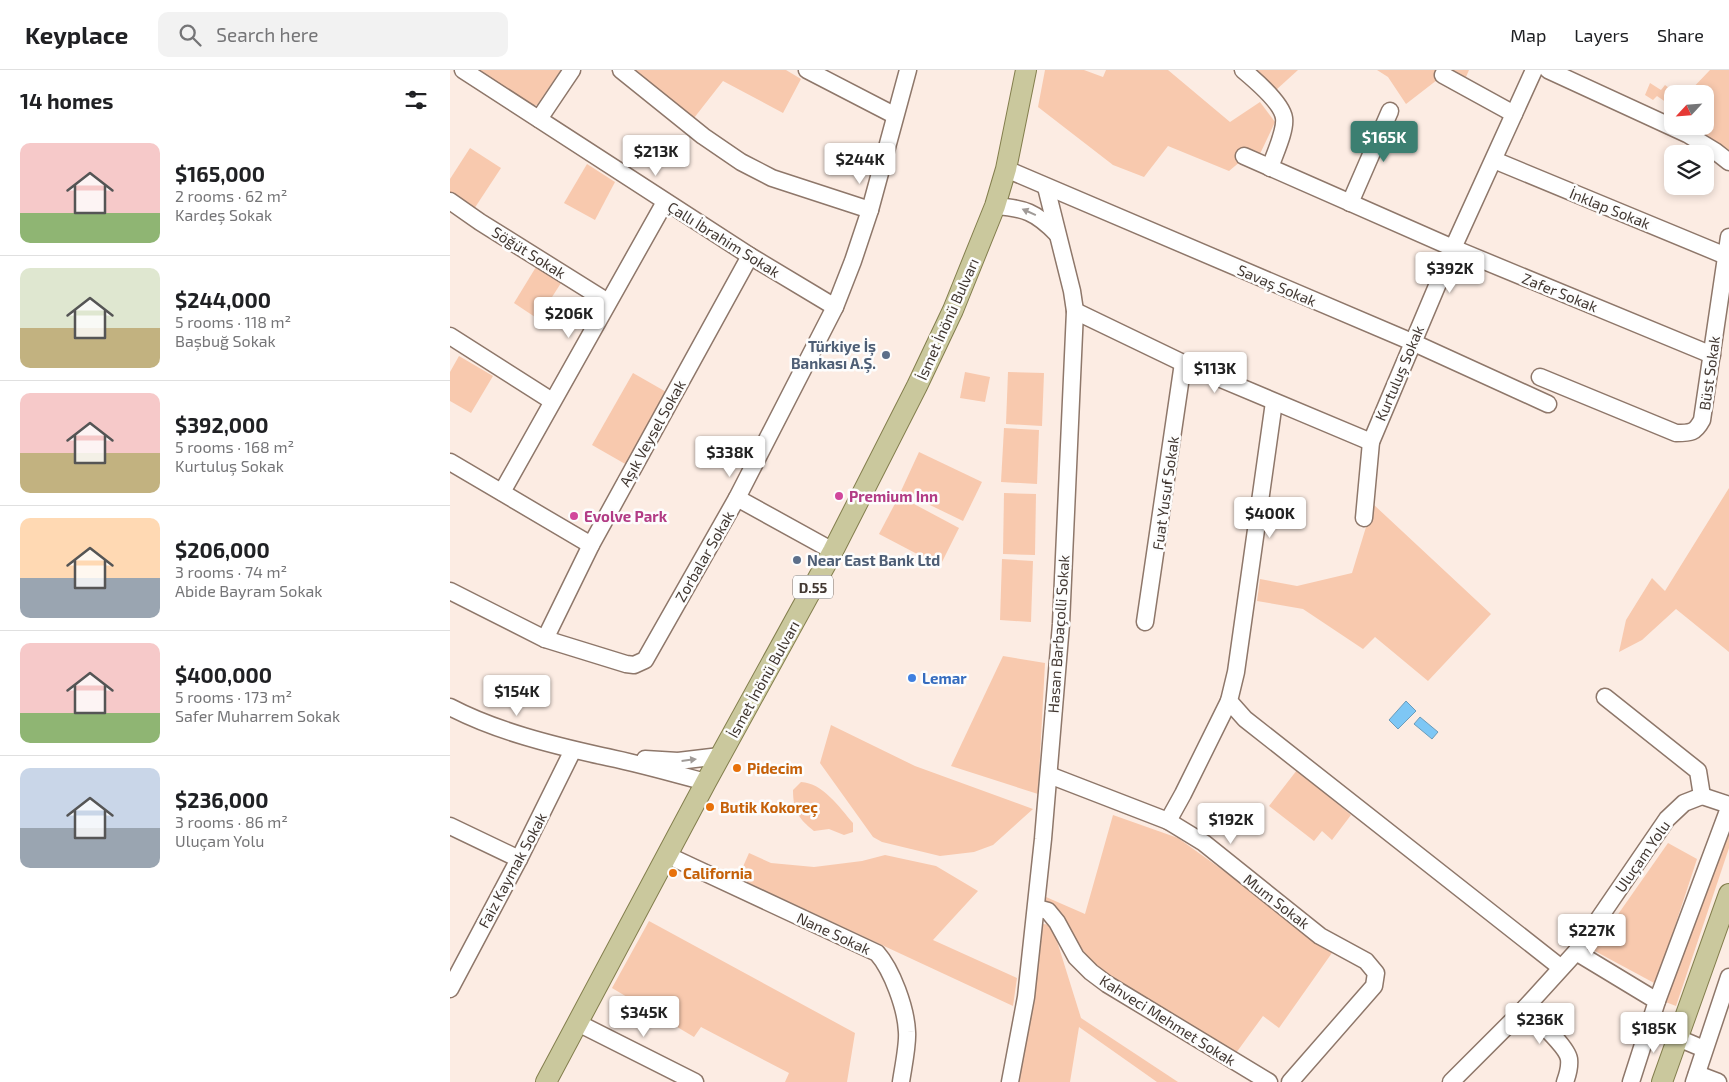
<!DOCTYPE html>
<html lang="en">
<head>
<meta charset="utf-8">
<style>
	body { margin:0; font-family:"Exo 2",sans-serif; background:#f2f2f2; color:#202124; height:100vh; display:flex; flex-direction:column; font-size:19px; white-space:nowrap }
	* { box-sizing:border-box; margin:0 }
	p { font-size:16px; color:#757577 }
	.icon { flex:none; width:28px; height:28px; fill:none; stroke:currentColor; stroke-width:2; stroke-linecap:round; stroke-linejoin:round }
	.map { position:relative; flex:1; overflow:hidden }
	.side { display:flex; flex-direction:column; background:#fff; width:450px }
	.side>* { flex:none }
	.needle { width:32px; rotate:244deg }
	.fabs { position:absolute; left:1214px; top:15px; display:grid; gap:10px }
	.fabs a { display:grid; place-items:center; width:50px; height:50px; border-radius:10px; background:#fff; box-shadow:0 2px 8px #0003; font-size:25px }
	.price { position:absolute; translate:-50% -42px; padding:0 11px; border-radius:5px; background:#fff; color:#222; font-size:16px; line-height:32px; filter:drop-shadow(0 1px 2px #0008) }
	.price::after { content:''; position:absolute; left:50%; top:30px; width:15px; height:11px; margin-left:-8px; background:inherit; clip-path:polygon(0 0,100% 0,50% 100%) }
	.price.selected { background:#3c7f71; color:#fff }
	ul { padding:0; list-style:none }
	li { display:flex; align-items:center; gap:15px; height:125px; padding:0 20px }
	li+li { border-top:1px solid #e0e0e0 }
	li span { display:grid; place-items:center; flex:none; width:140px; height:100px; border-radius:10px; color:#555 }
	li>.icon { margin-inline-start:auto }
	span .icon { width:60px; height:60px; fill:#fffc; stroke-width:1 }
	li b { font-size:21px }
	h2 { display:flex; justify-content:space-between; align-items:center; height:60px; padding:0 20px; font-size:21px }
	header { display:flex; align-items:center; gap:30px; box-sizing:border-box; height:70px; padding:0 25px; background:#fff; border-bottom:1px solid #e0e0e0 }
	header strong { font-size:24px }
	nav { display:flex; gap:28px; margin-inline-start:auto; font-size:18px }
	.search { width:350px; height:45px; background:#f2f2f2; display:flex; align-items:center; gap:12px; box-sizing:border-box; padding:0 18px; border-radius:10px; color:#757577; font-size:19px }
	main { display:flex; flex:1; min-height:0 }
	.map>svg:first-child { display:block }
	.green { fill:#f8c9ae }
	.water { fill:#7ec7f5; stroke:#6c9cba }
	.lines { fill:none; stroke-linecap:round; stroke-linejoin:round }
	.minor-casing { stroke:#8e776a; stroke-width:19 }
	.major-casing { stroke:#837e4d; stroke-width:22 }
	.minor { stroke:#fff; stroke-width:16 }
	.major { stroke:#cac89d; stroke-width:20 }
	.oneway { fill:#a09b98 }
	.service-dot { fill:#5c6f8a; stroke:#fdfdfd; stroke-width:2 }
	.hotel-dot { fill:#d1479c; stroke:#fdfdfd; stroke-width:2 }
	.shop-dot { fill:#3f7fe0; stroke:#fdfdfd; stroke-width:2 }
	.food-dot { fill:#e8710a; stroke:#fdfdfd; stroke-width:2 }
	.labels { text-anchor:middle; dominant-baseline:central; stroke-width:5; stroke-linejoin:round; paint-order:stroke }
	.shield { fill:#fdfdfd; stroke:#79726e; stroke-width:1 }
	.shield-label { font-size:14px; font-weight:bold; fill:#413731 }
	.street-label { font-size:15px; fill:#413731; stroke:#fdfdfd }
	.service-label { font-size:15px; font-weight:bold; fill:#4e5e75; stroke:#fdfdfd; text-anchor:end }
	.hotel-label { font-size:15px; font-weight:bold; fill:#b23c85; stroke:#fdfdfd; text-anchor:start }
	.shop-label { font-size:15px; font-weight:bold; fill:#366cbe; stroke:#fdfdfd; text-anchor:start }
	.food-label { font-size:15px; font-weight:bold; fill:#c56008; stroke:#fdfdfd; text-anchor:start }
</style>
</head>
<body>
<header>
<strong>Keyplace</strong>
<div class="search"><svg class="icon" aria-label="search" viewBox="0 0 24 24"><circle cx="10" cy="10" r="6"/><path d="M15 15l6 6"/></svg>Search here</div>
<nav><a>Map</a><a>Layers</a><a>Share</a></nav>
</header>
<main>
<section class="side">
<h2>14 homes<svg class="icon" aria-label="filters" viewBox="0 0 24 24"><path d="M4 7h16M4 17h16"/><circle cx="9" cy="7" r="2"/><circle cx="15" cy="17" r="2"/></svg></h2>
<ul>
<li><span style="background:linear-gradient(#f6c9c9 70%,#8fb573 0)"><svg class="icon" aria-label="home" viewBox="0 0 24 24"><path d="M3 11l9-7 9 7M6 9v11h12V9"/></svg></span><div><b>$165,000</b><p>2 rooms · 62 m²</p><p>Kardeş Sokak</p></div></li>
<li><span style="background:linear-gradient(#dfe7d0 60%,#c2b280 0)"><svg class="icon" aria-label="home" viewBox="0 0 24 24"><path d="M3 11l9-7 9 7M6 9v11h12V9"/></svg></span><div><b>$244,000</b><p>5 rooms · 118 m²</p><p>Başbuğ Sokak</p></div></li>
<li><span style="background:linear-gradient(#f6c9c9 60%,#c2b280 0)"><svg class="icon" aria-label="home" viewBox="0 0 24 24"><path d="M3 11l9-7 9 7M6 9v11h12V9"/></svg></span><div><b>$392,000</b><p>5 rooms · 168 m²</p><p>Kurtuluş Sokak</p></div></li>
<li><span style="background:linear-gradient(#ffd9b3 60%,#9aa5b1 0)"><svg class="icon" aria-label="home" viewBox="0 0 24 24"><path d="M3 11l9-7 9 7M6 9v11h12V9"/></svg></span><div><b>$206,000</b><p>3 rooms · 74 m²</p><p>Abide Bayram Sokak</p></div></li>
<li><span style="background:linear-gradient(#f6c9c9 70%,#8fb573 0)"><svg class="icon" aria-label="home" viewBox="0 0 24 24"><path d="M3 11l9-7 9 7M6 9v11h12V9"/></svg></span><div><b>$400,000</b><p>5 rooms · 173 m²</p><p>Safer Muharrem Sokak</p></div></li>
<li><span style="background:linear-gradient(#c9d6e8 60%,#9aa5b1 0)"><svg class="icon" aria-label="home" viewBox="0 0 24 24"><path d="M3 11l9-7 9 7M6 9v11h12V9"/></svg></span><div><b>$236,000</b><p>3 rooms · 86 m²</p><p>Uluçam Yolu</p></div></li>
</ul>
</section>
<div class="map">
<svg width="1279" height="1012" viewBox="0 0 1279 1012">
	<rect width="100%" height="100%" fill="#fcece3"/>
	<g class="green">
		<polygon points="25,0 111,0 87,35 79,35"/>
		<polygon points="185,0 336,0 351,9 333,43 273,11 244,48"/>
		<polygon points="595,0 634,0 653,7 656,0 718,0 780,52 810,32 825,52 809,86 803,81 779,101 718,76 694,107 663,95 588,37"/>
		<polygon points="804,0 848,0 826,20"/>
		<polygon points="927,0 1019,0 1016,7 1007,6 997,15 987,10 956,34 938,7"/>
		<polygon points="1260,0 1279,0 1279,84 1237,56 1255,56 1255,24 1237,24"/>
		<polygon points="1200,13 1211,20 1215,15 1227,24 1222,24 1222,33 1220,35 1207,26 1203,30 1195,25"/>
		<polygon points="20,78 51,98 24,139 0,123 0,109"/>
		<polygon points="137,94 165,112 145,150 114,133"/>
		<polygon points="86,197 111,213 88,249 64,233"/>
		<polygon points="9,286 43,306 21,343 0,331 0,302"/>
		<polygon points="515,302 540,307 535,332 510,328"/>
		<polygon points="558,302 594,303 592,356 556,354"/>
		<polygon points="183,303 218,323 177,395 142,375"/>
		<polygon points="554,358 589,360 587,414 551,412"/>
		<polygon points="469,382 532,412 513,451 451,421"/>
		<polygon points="1279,418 1279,582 1226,539 1192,570 1169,582 1176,550 1202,508 1215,521"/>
		<polygon points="554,423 586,424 585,485 553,484"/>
		<polygon points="449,426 509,458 490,496 429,464"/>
		<polygon points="923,434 1041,544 978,611 925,567 913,579 853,539 807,531 810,509 847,516 902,503"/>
		<polygon points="552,489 583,491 581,552 550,550"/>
		<polygon points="553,586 595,593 588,724 501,696"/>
		<polygon points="381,655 465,696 583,739 543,775 524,782 490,786 432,772 423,767 370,693"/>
		<polygon points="847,700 901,745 882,770 872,761 864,771 819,736"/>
		<path d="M351,712C373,713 389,737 403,753V762L394,765L379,759L364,761C349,749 343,741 343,720Z"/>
		<polygon points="663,745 728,768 884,880 829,958 813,946 786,983 646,899 607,843 596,831 596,827 635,844"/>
		<polygon points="1279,754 1279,778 1226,936 1213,931"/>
		<polygon points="1218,773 1247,789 1206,914 1143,880"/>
		<polygon points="299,783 321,793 364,797 412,791 435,785 486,796 528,821 483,870 567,908 563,936 288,808"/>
		<polygon points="199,851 405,963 397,1012 335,1012 339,1003 251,957 244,967 162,918"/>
		<polygon points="593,854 602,855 631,948 728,1012 707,1012 629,957 620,1012 568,1012"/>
	</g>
	<g class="water">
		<polygon points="956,631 966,641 948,659 939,650"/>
		<polygon points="970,647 988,662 982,669 964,654"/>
	</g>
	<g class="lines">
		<g class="minor-casing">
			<g id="minor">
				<polyline points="13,0 300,186 385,237"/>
				<polyline points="171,0 253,66 291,92 322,108 420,140"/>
				<polyline points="357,0 444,45"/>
				<path d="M793,0C805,10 832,33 834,48C836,61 824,85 820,98"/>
				<polyline points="1098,0 1237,64 1265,81 1279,92"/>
				<polyline points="993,5 1064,44"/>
				<polyline points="89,49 122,0"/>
				<polyline points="794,86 1003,178 1262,285"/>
				<polyline points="1044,90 1276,186"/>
				<polyline points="556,99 962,272 1098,334"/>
				<polyline points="0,131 30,152 158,232"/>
				<polyline points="900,133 940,41"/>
				<path d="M545,136C574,138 586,142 607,164"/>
				<polyline points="625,241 733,293 921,372"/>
				<polyline points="0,266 102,331"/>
				<path d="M1090,307L1226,363C1241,363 1245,363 1252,350L1279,167"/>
				<polyline points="824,332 786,602 779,631 795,649 1110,897"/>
				<polyline points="0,392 141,475"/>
				<polyline points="52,422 215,132"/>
				<polyline points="287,428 383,481"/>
				<polyline points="914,448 921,372 1003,178 1084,0"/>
				<polyline points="0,521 95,569 176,594 184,595 195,590 287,428 385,237 403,191 420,140 458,0"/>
				<polyline points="695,552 733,293"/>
				<polyline points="95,569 141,475 300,186"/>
				<polyline points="1155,627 1248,701 1252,726"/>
				<path d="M0,637C46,661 102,675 152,686C187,693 221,703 256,712"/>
				<polyline points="195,689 228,691 270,686"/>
				<polyline points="599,705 718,751 754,773 870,866 916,891 926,903 924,916 840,1012"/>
				<polyline points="1252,726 1279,735"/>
				<polyline points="718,751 733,724 779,631"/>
				<polyline points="0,756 69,789"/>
				<path d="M217,785L427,883C442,900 456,938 457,962C458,975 453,998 451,1012"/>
				<polyline points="587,838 598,841 607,852 626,887 641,902 657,914 819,1012"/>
				<polyline points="1126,882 1207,931 1181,1012"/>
				<polyline points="0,919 69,789 123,680"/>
				<polyline points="1207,931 1279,738"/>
				<path d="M1075,938C1085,948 1117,976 1119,989C1120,997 1118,1004 1115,1012"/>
				<polyline points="128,953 245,1012"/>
				<polyline points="1228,968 1254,979"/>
				<polyline points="1247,1004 1268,1012"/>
				<polyline points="560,1012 576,927 593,769 611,554 625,241 622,221 596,117"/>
				<polyline points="1001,1012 1075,938 1126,882 1217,749 1234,733 1252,726"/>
				<polyline points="1244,1012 1279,907"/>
			</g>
		</g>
		<g class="major-casing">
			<g id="major">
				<polyline points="96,1012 256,712 383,481 467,316 503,240 545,136 556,99 576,0"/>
				<polyline points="1212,1012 1279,824"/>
			</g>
		</g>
		<use href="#minor" class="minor"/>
		<use href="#major" class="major"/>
	</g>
	<defs><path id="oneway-solid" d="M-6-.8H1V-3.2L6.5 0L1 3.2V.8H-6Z" transform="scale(1.25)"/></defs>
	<g class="oneway">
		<use href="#oneway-solid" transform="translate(579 142) rotate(-156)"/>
		<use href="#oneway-solid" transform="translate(239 690) rotate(-7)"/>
	</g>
	<g class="service-dot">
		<circle cx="436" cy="285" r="5"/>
		<circle cx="347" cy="490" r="5"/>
	</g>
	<g class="hotel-dot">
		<circle cx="389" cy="426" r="5"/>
		<circle cx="124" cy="446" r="5"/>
	</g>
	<circle class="shop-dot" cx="462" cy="608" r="5"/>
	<g class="food-dot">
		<circle cx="287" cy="698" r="5"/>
		<circle cx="260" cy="737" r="5"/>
		<circle cx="223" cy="803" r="5"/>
	</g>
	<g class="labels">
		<rect class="shield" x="343" y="505.5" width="40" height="23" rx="4"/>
		<g class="shield-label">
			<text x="363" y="517">D.55</text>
		</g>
		<g class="street-label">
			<text transform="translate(1160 138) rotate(22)">İnklap Sokak</text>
			<text transform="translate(274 169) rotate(32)">Çallı İbrahim Sokak</text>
			<text transform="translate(79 182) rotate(32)">Söğüt Sokak</text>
			<text transform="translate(827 215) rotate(23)">Savaş Sokak</text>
			<text transform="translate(1110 222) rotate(22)">Zafer Sokak</text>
			<text transform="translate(497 249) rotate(-66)">İsmet İnönü Bulvarı</text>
			<text transform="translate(949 303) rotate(-67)">Kurtuluş Sokak</text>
			<text transform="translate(1259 303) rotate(-82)">Büst Sokak</text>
			<text transform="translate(202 363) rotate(-61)">Aşık Veysel Sokak</text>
			<text transform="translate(715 423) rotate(-82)">Fuat Yusuf Sokak</text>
			<text transform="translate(254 486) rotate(-60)">Zorbalar Sokak</text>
			<text transform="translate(608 564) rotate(-86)">Hasan Barbaçolli Sokak</text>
			<text transform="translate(313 609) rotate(-61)">İsmet İnönü Bulvarı</text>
			<text transform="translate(1192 786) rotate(-55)">Uluçam Yolu</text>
			<text transform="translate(62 800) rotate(-62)">Faiz Kaymak Sokak</text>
			<text transform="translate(827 831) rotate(38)">Mum Sokak</text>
			<text transform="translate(384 863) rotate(25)">Nane Sokak</text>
			<text transform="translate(718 950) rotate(32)">Kahveci Mehmet Sokak</text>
		</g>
		<g class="service-label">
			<text x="426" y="276">Türkiye İş<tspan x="426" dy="17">Bankası A.Ş.</tspan></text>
			<text x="357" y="490" text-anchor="start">Near East Bank Ltd</text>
		</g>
		<g class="hotel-label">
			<text x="399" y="426">Premium Inn</text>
			<text x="134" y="446">Evolve Park</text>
		</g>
		<g class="shop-label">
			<text x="472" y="608">Lemar</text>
		</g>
		<g class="food-label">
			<text x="297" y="698">Pidecim</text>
			<text x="270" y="737">Butik Kokoreç</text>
			<text x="233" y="803">California</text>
		</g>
	</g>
</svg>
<div class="fabs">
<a><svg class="needle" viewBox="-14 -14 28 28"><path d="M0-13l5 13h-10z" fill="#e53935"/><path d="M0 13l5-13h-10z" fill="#757577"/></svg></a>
<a><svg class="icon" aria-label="layers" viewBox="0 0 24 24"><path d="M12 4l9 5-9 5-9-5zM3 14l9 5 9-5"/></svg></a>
</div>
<b class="price selected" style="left:934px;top:93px">$165K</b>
<b class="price" style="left:206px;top:107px">$213K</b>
<b class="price" style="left:410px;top:115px">$244K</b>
<b class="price" style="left:1000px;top:224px">$392K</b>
<b class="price" style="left:119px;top:269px">$206K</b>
<b class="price" style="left:765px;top:324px">$113K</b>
<b class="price" style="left:280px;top:408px">$338K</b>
<b class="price" style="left:820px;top:469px">$400K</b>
<b class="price" style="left:67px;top:647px">$154K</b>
<b class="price" style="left:781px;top:775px">$192K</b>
<b class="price" style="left:1142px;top:886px">$227K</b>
<b class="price" style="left:194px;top:968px">$345K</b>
<b class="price" style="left:1090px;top:975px">$236K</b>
<b class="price" style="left:1204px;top:984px">$185K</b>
</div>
</main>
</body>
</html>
